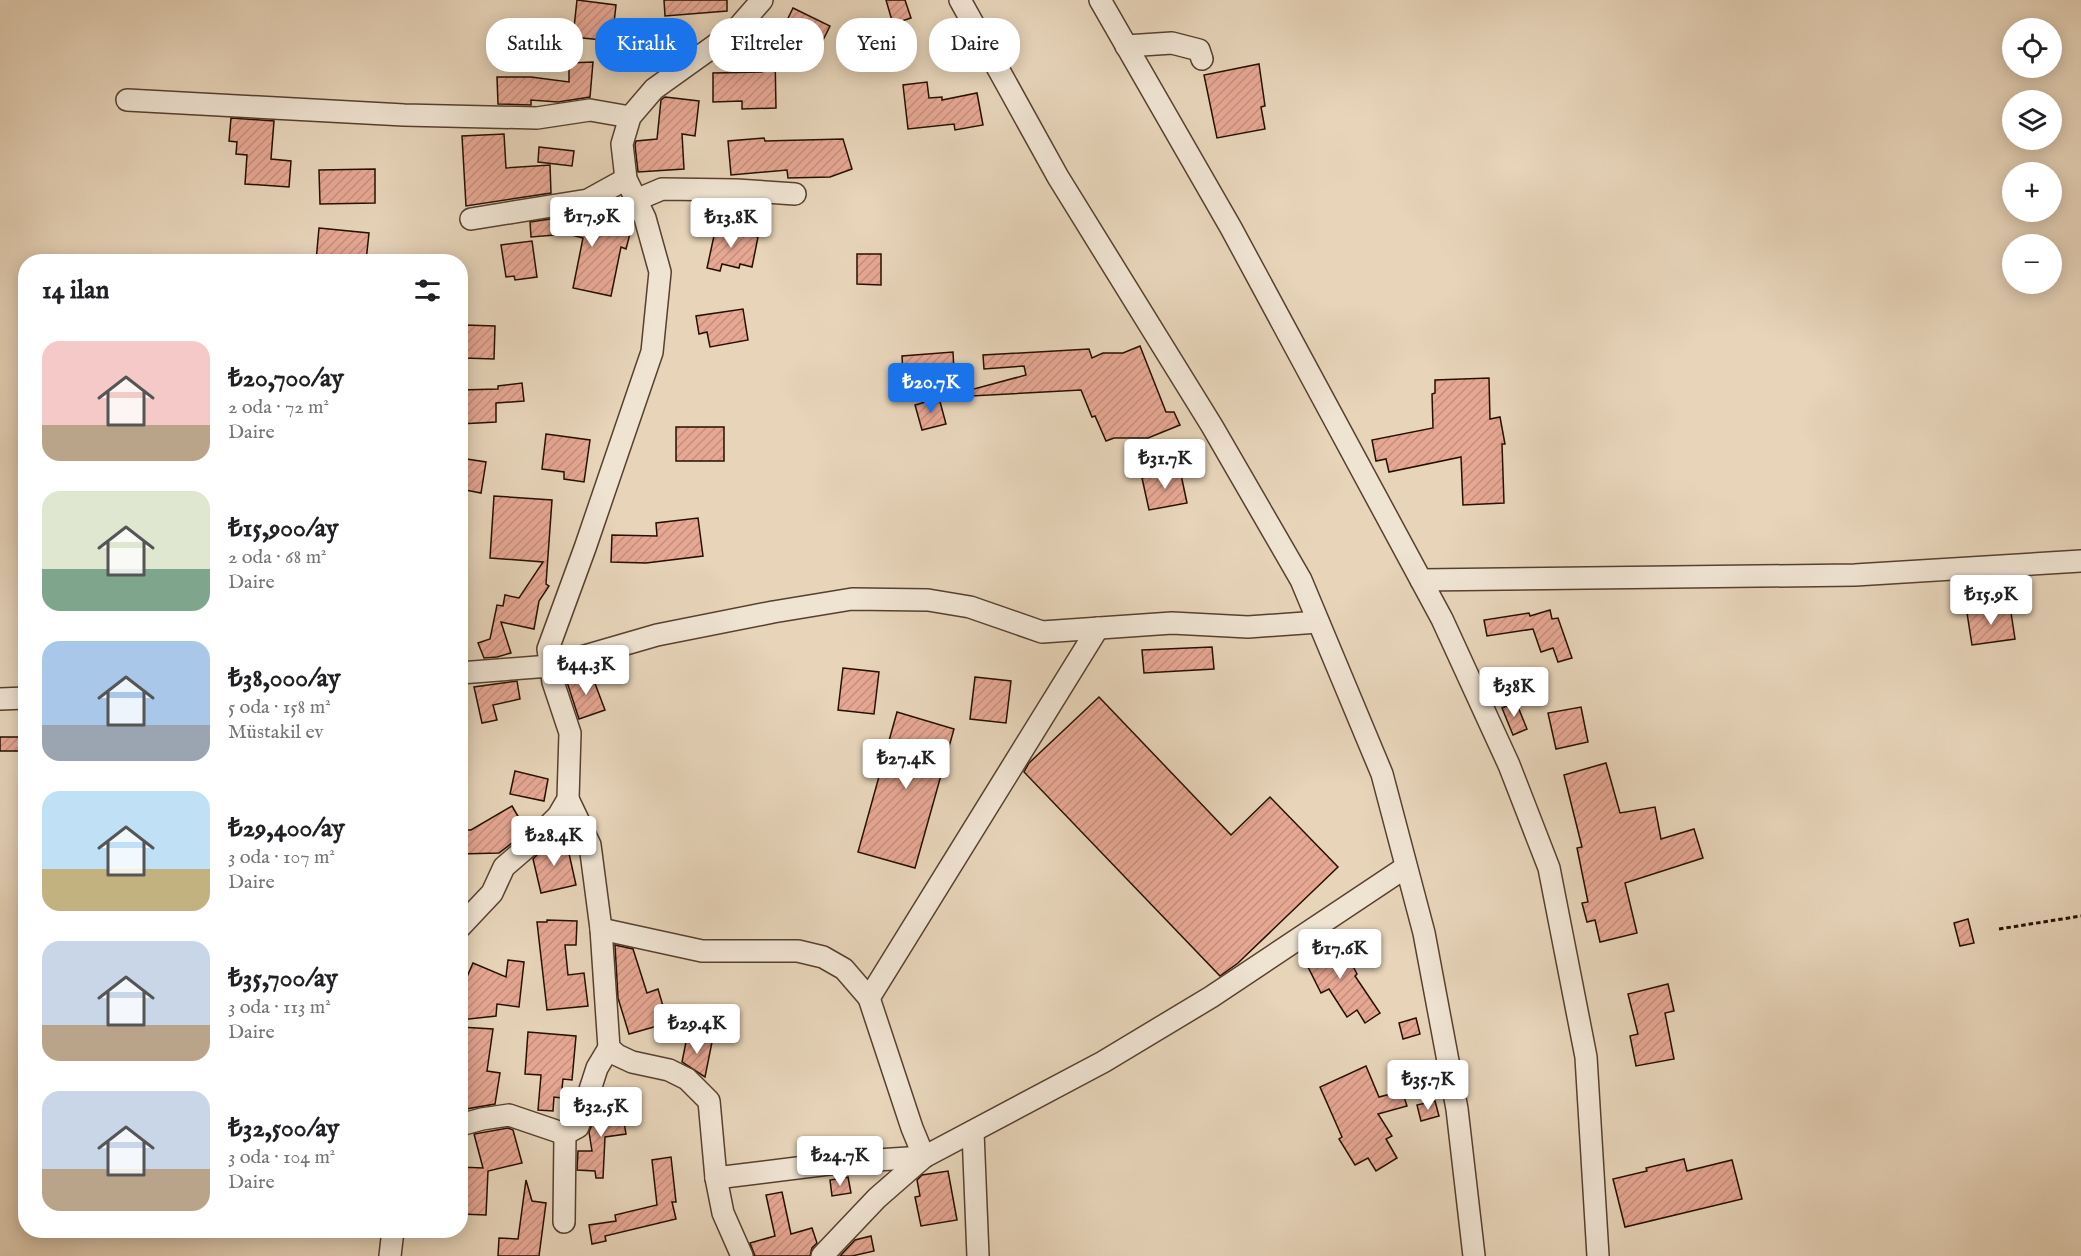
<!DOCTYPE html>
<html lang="tr">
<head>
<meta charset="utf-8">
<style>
	body { margin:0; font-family:"IM FELL English",serif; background:#f6f6f6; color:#202124; height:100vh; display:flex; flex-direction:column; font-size:22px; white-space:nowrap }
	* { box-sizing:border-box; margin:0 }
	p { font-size:20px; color:#757577 }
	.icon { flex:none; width:33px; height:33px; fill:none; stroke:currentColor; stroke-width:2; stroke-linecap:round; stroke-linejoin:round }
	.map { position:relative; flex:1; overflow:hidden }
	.panel { position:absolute; left:18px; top:254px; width:450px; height:984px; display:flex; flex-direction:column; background:#fff; border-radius:24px; box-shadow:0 3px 15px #0003 }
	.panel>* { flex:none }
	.banner { position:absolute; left:486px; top:18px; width:570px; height:54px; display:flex; gap:12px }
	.tools { position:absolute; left:2002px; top:18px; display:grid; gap:12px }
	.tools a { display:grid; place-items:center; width:60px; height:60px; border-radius:50%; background:#fff; box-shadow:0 3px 15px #0003; font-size:30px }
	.price { position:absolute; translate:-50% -51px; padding:0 14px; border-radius:6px; background:#fff; color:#222; font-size:20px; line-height:39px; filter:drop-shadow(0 2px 3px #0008) }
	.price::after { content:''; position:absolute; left:50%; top:36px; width:18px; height:14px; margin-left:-9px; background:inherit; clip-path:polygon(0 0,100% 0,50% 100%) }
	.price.current { background:#1a73e8; color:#fff }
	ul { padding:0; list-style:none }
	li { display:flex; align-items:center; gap:18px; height:150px; padding:0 24px }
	li span { display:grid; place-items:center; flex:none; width:168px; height:120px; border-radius:18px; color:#555 }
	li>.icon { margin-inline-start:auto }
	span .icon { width:72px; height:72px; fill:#fffc; stroke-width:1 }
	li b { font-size:26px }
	h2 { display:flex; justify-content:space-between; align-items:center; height:72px; padding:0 24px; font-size:26px }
	.tag { padding:0 21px; border-radius:24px; background:#fff; box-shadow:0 3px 15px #0003; font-size:21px; line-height:54px }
	.tag.current { background:#1a73e8; color:#fff }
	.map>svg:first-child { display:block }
	.building { fill:url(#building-hatch); stroke:#270f00; stroke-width:1.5 }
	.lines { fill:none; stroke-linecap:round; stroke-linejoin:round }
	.minor-casing { stroke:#57402e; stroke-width:24 }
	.path { stroke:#270f00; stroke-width:3; stroke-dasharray:4.5 3; stroke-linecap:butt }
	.minor { stroke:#efe3d2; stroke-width:21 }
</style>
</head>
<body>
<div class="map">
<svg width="2081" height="1256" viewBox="0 0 2081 1256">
	<defs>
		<pattern id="building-hatch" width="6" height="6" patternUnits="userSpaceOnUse" patternTransform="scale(1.5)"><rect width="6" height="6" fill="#e6a793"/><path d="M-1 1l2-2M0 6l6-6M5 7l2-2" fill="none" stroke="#c58f7d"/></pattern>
	</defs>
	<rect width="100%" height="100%" fill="#e7d4b9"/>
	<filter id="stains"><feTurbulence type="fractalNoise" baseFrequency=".00333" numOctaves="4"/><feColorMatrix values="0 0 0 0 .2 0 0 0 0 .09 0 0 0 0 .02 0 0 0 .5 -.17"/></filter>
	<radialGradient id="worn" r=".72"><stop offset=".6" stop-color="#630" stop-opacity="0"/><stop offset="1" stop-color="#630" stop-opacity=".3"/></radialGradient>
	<g class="building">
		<polygon points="577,0 616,5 612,41 573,37"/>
		<polygon points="664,0 727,0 727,11 665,16"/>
		<polygon points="886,0 905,0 911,18 893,24"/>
		<polygon points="793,8 830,26 810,66 789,56 787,60 775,54 776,108 742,109 742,101 713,102 713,73 762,72"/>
		<polygon points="593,62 590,97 558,102 531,100 531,105 498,104 497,77 531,77 569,82 569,63"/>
		<polygon points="1259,64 1265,106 1261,107 1265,129 1217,138 1204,75"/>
		<polygon points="927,82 929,98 942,97 942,100 977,93 983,125 955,130 954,124 908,129 903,85"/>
		<polygon points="665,97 699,101 695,136 682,134 684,169 638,172 635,145 636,141 657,139 661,100"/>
		<polygon points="231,118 274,121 271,159 291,161 289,187 245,184 247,155 236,154 237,142 229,141"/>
		<polygon points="504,134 506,168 550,165 551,193 466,206 462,136"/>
		<polygon points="764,138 765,141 843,139 852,169 830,177 788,178 787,170 731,175 728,141"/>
		<polygon points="539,147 574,151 572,166 538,162"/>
		<polygon points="375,169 375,203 320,204 319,170"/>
		<polygon points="616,212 630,215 633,222 626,249 621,247 611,296 573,288 583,238 568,234 531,237 530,222 571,216 613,227"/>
		<polygon points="717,222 730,225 728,231 758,237 752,267 740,264 739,268 722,264 720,271 707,268"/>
		<polygon points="319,228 369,233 366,261 316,261"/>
		<polygon points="532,241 537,277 515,280 514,276 506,277 501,245"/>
		<polygon points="857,254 881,254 881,285 857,284"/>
		<polygon points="743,309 748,340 710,347 707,332 699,334 696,316"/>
		<polygon points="465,325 495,326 494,359 464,358"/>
		<polygon points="1140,346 1166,412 1174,412 1180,425 1148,438 1114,438 1106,441 1095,416 1092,417 1081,390 971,396 970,390 1026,375 1024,366 984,369 983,355 1089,349 1092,358 1103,353 1123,353"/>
		<polygon points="953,352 954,371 903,375 902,356"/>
		<polygon points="1489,378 1490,419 1500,417 1505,444 1502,444 1504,503 1463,505 1461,457 1389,472 1386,459 1376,461 1372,440 1433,428 1432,394 1435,393 1435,380"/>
		<polygon points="522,383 524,401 496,403 496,422 460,424 460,390 498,389 498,386"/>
		<polygon points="939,398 946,424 922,430 915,405"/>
		<rect x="676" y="427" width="48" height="34"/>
		<polygon points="546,434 590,440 584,482 564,479 564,472 542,469"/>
		<polygon points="460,458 486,462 481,493 460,489"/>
		<polygon points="1180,470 1187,503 1149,510 1142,478"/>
		<polygon points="494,496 552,500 546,584 549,586 539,601 534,629 501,622 511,653 497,657 484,658 478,643 490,639 497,605 503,606 505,595 519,598 543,562 490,558"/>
		<polygon points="698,518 703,556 646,563 611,562 612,535 657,536 656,523"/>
		<polygon points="2010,606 2015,639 1972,645 1967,613"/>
		<polygon points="1550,610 1552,619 1558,618 1572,658 1558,662 1553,648 1541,652 1533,629 1487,636 1484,620 1529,613 1530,616"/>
		<polygon points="1212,647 1214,669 1144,673 1142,650"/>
		<polygon points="843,668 879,672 874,714 838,710"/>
		<polygon points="591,673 605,710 579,719 567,682"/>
		<polygon points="975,677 1011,681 1006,723 970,719"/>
		<polygon points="517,681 520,699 493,705 497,720 482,723 474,687"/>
		<polygon points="1099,697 1231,835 1270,797 1338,867 1238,963 1220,976 1024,772 1029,763"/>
		<polygon points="1516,702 1527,729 1513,735 1502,708"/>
		<polygon points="1581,707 1588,742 1556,749 1548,713"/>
		<polygon points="897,712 954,729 915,868 858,852"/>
		<rect x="0" y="737" width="22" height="14"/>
		<polygon points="1606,763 1620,813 1655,807 1661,839 1694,829 1703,858 1625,883 1637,933 1600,942 1595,920 1587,922 1582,903 1588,902 1577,848 1582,847 1564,775"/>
		<polygon points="515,771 548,779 544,801 510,794"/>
		<polygon points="512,806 526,830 517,839 499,853 460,854 460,830 471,830"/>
		<polygon points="566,840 576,885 541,893 533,859 548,844"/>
		<polygon points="1968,919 1974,943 1960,946 1954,923"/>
		<polygon points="547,920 577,921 576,945 565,945 568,975 584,973 588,1006 547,1010 537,922 547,922"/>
		<polygon points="1339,939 1357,974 1355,976 1380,1013 1365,1023 1357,1010 1347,1017 1329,989 1321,993 1303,957"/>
		<polygon points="615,945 633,949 647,993 658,989 668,1023 629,1034 618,998"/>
		<polygon points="508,960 524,962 519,1007 497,1004 496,1016 460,1020 460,993 473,963 506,977"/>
		<polygon points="1668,984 1674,1011 1665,1013 1674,1059 1636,1066 1630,1036 1638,1034 1628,994"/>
		<polygon points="1416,1018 1420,1034 1403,1039 1399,1023"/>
		<polygon points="460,1027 493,1029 487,1071 500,1073 495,1104 460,1110"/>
		<polygon points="528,1032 576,1036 572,1080 563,1079 561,1098 554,1097 553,1111 538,1110 541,1075 525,1074"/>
		<polygon points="687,1037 712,1042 705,1077 682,1062"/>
		<polygon points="1366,1066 1379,1097 1402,1091 1407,1106 1378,1114 1392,1136 1386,1139 1397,1158 1376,1171 1368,1158 1355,1165 1339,1139 1342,1137 1320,1087"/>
		<polygon points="1435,1101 1439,1116 1421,1121 1417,1105"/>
		<polygon points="621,1104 626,1134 605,1137 603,1178 596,1178 595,1171 577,1170 578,1151 592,1151 589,1132 598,1108"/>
		<polygon points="508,1128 513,1130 522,1163 488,1171 486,1215 460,1214 460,1167 483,1168 474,1134"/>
		<polygon points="671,1157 676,1202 672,1202 676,1219 605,1236 606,1241 592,1244 589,1225 616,1221 615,1215 657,1205 652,1160"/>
		<polygon points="1684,1159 1687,1171 1732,1160 1742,1199 1625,1227 1613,1179 1647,1171 1646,1168"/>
		<polygon points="948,1171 957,1220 921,1226 915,1197 920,1196 917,1180 922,1175"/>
		<polygon points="848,1177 851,1193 832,1196 830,1180"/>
		<polygon points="526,1180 532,1201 546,1203 539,1256 498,1256 499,1238 518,1239"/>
		<polygon points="782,1192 791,1234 812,1228 817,1243 812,1248 810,1256 755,1256 750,1243 775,1236 766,1195"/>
		<polygon points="871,1236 874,1251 852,1256 840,1256 855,1240"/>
	</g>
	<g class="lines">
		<g class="minor-casing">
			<g id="minor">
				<polyline points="960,0 1058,177 1212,426 1301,580 1382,774 1424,933 1457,1109 1474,1256"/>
				<polyline points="1100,0 1231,228 1442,619 1509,765 1549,868 1586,1057 1598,1256"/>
				<polyline points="1126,46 1172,43 1199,50 1202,59"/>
				<polyline points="127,100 404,115 537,118 590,110 630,117"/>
				<polyline points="636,200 662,189 736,190 795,194"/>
				<polyline points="471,219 588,200 626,179"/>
				<polyline points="1421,580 1855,575 2081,561"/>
				<polyline points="460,673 550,666 657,635 773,612 852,599 928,600 970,607 1042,632 1172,623 1248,627 1318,622"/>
				<polyline points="0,699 26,698"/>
				<polyline points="568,799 590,845 601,929 609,1048 617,1055 632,1062 669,1070 687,1079 709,1101 716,1178 723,1213 742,1256"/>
				<polyline points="460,927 492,893 504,867 526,848 558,816 568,799 570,733 553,682 548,649 585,548 652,352 660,272 645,218 626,179 622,144 630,117 654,89 735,31 762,0"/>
				<polyline points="601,929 702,951 798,951 823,957 844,969 869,998 912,1128 924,1157"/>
				<polyline points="869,998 1098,628"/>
				<polyline points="460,1125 482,1119 509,1115 565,1134 578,1127 597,1068 609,1048"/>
				<polyline points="973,1132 978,1256"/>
				<polyline points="716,1178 845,1162 924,1157"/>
				<polyline points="564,1222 565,1134"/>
				<polyline points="390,1256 393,1230"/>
				<polyline points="822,1256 877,1198 924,1157 1103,1062 1211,997 1406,867"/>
			</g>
		</g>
		<polyline class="path" points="1999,929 2081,916"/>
		<use href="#minor" class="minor"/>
	</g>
	<rect width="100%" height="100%" filter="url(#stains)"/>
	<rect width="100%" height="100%" fill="url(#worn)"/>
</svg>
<div class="tools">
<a><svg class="icon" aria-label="locate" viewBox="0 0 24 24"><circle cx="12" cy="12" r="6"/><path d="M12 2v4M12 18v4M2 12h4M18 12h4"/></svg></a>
<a><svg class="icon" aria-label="layers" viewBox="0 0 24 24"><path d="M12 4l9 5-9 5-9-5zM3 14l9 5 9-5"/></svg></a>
<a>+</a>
<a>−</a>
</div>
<b class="price" style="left:592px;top:248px">₺17.9K</b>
<b class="price" style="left:731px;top:249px">₺13.8K</b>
<b class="price current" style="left:931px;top:414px">₺20.7K</b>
<b class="price" style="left:1165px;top:490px">₺31.7K</b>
<b class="price" style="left:1991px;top:626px">₺15.9K</b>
<b class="price" style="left:586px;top:696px">₺44.3K</b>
<b class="price" style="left:1514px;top:718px">₺38K</b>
<b class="price" style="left:906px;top:790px">₺27.4K</b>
<b class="price" style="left:554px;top:867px">₺28.4K</b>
<b class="price" style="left:1340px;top:980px">₺17.6K</b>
<b class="price" style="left:697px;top:1055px">₺29.4K</b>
<b class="price" style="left:1428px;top:1111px">₺35.7K</b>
<b class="price" style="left:601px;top:1138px">₺32.5K</b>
<b class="price" style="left:840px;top:1187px">₺24.7K</b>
<div class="banner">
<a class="tag">Satılık</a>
<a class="tag current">Kiralık</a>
<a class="tag">Filtreler</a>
<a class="tag">Yeni</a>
<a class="tag">Daire</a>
</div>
<section class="panel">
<h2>14 ilan<svg class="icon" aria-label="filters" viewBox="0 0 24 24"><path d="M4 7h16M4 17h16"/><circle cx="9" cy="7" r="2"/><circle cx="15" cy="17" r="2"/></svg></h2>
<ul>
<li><span style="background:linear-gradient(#f6c9c9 70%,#b9a48a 0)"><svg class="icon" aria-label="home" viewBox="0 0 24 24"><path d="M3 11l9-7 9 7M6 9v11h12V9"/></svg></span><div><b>₺20,700/ay</b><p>2 oda · 72 m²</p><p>Daire</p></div></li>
<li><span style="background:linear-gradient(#dfe7d0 65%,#7fa58c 0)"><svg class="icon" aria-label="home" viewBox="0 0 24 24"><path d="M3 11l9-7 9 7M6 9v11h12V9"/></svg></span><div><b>₺15,900/ay</b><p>2 oda · 68 m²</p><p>Daire</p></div></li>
<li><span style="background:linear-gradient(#a9c7e8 70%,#9aa5b1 0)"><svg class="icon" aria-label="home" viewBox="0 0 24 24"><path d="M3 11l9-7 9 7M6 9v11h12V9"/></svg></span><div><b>₺38,000/ay</b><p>5 oda · 158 m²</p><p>Müstakil ev</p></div></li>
<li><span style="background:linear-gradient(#bfe0f5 65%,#c2b280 0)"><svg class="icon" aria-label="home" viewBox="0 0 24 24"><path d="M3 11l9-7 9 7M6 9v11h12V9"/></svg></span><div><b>₺29,400/ay</b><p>3 oda · 107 m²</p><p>Daire</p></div></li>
<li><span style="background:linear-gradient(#c9d6e8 70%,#b9a48a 0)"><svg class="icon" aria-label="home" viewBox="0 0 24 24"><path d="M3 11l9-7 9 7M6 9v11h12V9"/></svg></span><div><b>₺35,700/ay</b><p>3 oda · 113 m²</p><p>Daire</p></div></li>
<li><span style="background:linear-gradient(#c9d6e8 65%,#b9a48a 0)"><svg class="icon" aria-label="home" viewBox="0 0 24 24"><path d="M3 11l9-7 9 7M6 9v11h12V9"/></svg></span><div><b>₺32,500/ay</b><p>3 oda · 104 m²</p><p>Daire</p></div></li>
</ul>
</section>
</div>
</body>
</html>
